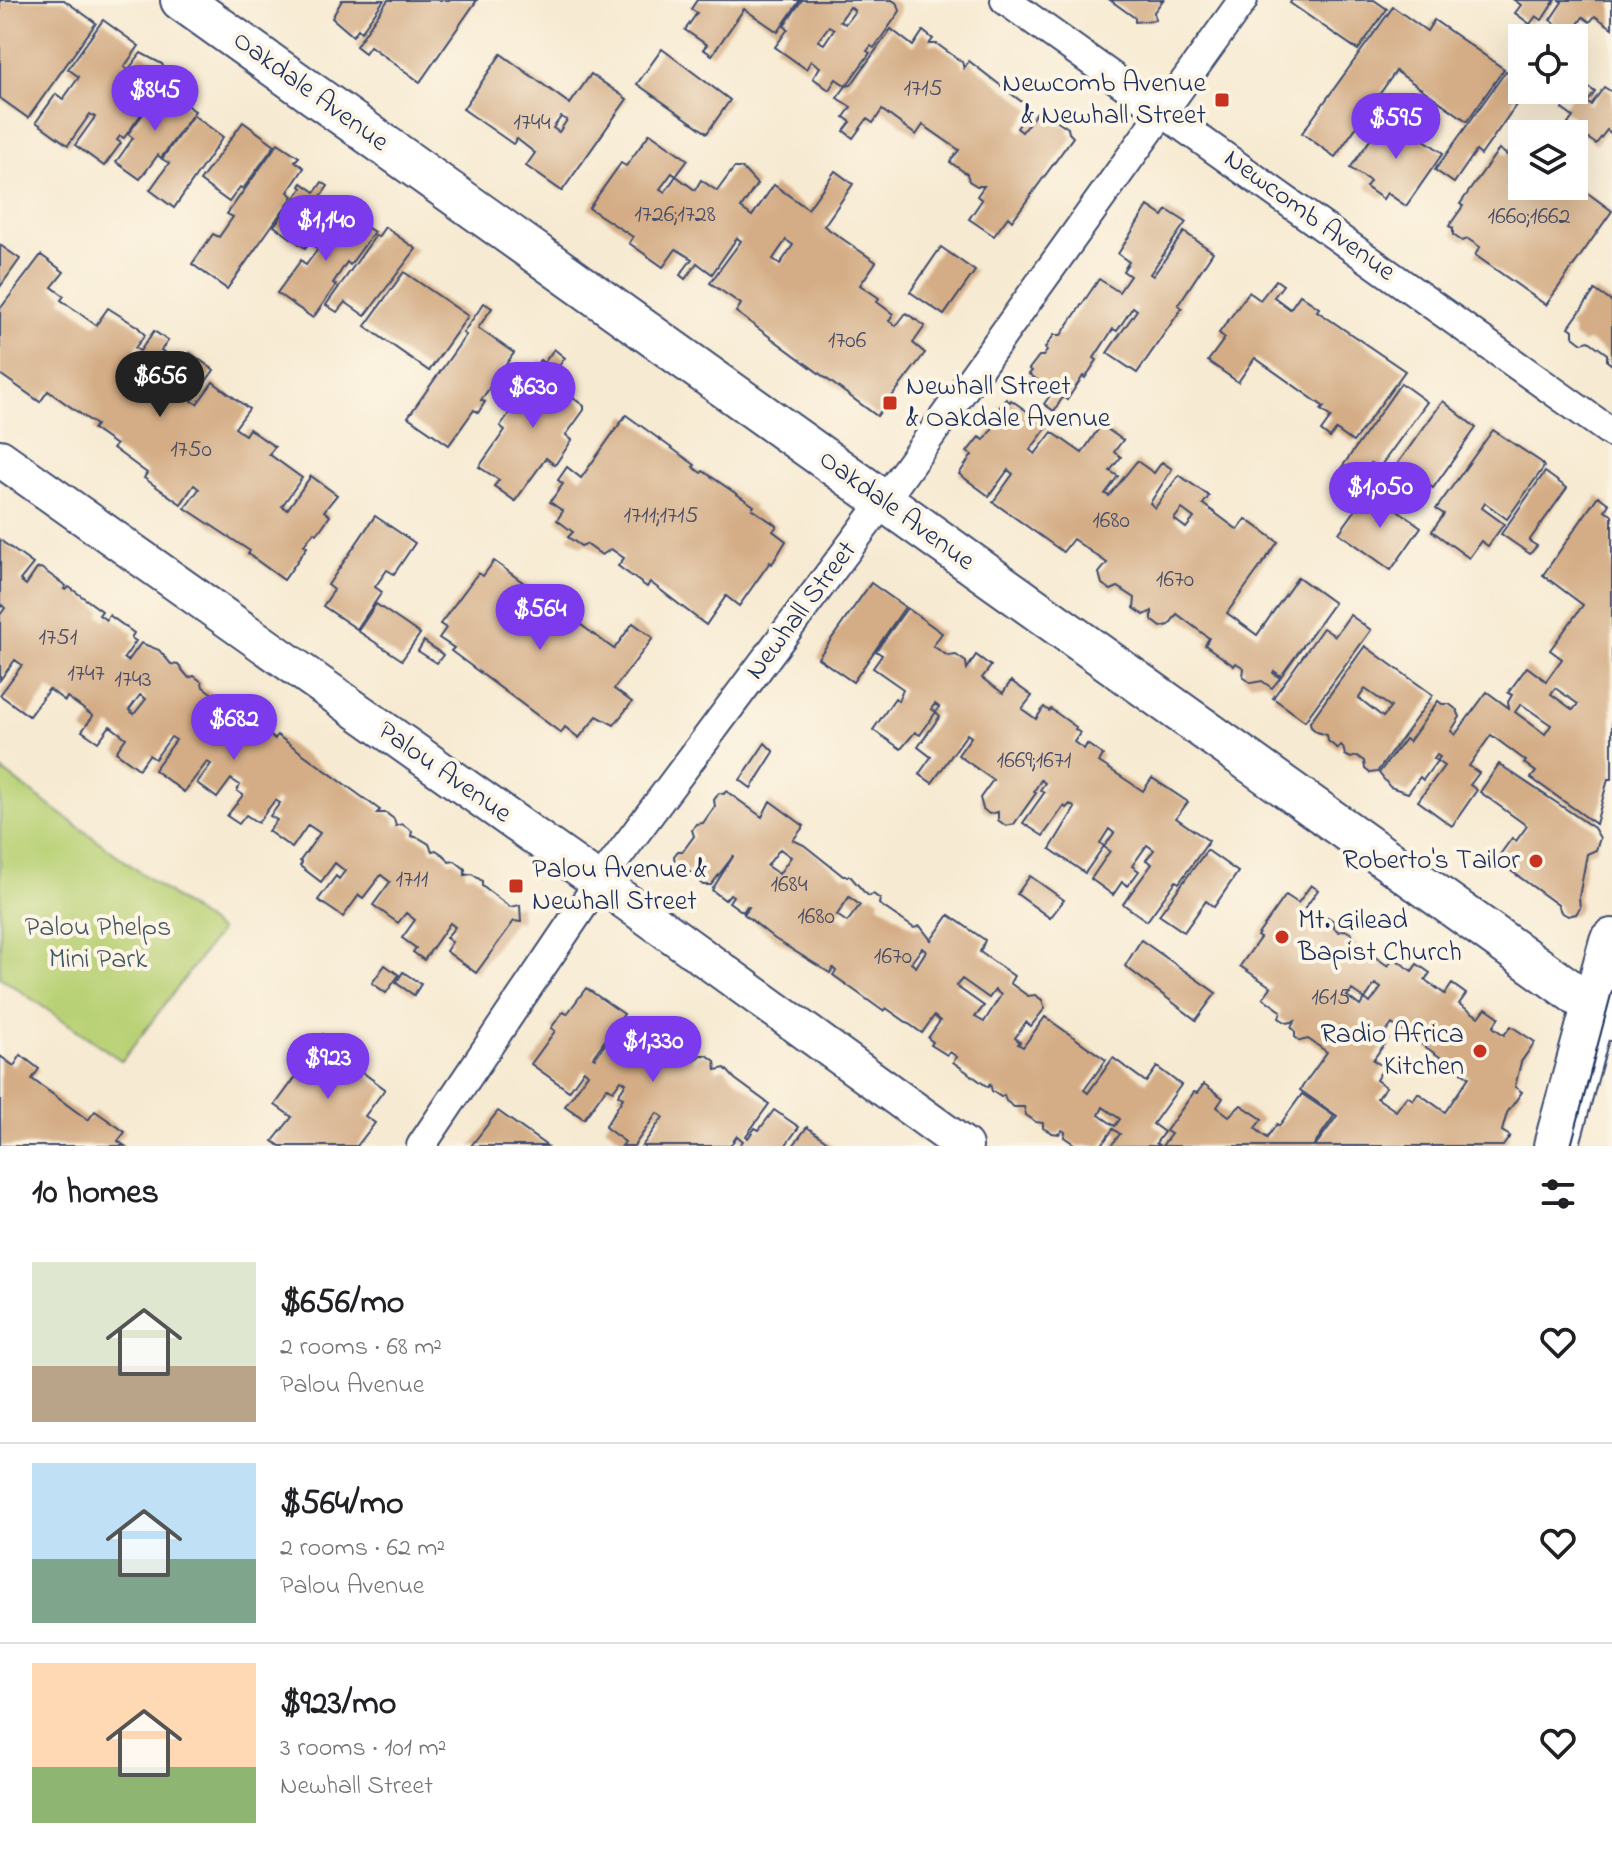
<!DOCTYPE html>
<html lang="en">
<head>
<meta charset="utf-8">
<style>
	body { margin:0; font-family:"Indie Flower",sans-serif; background:#f2f2f2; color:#202124; height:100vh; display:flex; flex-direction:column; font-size:30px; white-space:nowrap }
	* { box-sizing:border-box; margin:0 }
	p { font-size:26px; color:#757577 }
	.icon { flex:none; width:44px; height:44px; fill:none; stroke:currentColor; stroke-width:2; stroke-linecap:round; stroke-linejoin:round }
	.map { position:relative; height:1146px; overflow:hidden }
	.sheet { display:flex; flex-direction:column; background:#fff; flex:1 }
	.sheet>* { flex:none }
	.buttons { position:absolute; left:1508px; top:24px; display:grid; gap:16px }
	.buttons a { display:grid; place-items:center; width:80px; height:80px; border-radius:0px; background:#fff; box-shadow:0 8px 32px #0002; font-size:40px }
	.price { position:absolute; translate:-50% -68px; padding:0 18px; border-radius:28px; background:#7c3aed; color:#fff; font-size:26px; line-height:52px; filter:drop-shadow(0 2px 4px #0008) }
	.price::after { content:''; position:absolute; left:50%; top:48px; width:24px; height:18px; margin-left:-12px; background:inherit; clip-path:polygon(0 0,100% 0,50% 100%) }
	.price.selected { background:#222; color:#fff }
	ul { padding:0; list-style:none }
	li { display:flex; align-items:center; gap:24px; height:200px; padding:0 32px }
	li+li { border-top:2px solid #e0e0e0 }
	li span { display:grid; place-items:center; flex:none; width:224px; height:160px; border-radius:0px; color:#555 }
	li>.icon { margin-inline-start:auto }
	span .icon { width:96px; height:96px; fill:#fffc; stroke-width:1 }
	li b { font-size:34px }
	h2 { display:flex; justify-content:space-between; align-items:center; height:96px; padding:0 32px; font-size:34px }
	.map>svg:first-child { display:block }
	.green { fill:#b9d176; stroke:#6a806a; stroke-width:2 }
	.building { fill:#d4ad86; fill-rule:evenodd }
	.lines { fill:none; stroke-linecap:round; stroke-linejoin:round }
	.minor-casing { stroke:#3c4b6f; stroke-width:32 }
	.tertiary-casing { stroke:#3c4b6f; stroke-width:40 }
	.secondary-casing { stroke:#3c4b6f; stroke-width:44 }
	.primary-casing { stroke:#3c4b6f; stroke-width:48 }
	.minor { stroke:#fff; stroke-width:28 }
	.tertiary { stroke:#fff; stroke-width:36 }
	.secondary { stroke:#fff; stroke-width:40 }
	.primary { stroke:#fff; stroke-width:44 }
	.tram { stroke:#1b2f5e; stroke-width:2 }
	.poi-dot { fill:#c8321e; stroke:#fcf5e5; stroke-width:3 }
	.labels { text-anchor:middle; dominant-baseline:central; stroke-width:8; stroke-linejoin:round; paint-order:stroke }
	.number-label { font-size:24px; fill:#494e68 }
	.poi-label { font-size:28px; fill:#1b2f5e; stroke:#fcf5e5; text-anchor:end }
	.street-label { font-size:28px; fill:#1b2f5e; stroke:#fcf5e5 }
	.park-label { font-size:28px; fill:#425864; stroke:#fcf5e5 }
</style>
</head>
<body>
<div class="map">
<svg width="1612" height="1146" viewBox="0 0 1612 1146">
	<rect width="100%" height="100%" fill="#fcf5e5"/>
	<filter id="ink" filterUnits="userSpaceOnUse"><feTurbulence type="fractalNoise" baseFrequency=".0125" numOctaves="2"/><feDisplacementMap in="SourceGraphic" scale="16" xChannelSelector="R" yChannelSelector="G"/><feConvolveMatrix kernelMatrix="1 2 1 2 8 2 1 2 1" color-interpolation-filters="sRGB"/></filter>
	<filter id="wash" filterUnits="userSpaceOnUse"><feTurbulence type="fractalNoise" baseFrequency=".006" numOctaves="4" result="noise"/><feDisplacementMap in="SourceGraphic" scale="32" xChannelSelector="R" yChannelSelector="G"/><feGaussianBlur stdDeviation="1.8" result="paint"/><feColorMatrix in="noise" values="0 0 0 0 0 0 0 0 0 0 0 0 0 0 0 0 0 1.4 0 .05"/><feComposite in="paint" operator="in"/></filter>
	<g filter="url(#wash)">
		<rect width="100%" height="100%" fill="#f7ead2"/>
		<polygon class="green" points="0,769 220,931 122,1061 0,977"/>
		<g id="blocks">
			<g class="building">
				<polygon points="0,0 64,0 96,23 28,118 0,98"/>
				<polygon points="342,0 384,0 361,32 358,29 353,36 332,18"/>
				<polygon points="388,0 477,0 420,82 370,46 365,53 356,46"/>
				<polygon points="697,0 800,0 778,32 744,9 712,55 703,49 707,45 685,30 697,13 691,9"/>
				<path d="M802,0H892L898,4L900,11L874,48L871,46L867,51L870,53L846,86L851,85L891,29L913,46L923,31L933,39L929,44H937L962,62L964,68L969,61L1031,109L1017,128L1022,132L1037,112L1043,115H1049L1068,128L1069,133L1073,137L1012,221L1008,217L994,236L969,219L982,200L977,196L984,186H977L969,181L967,174L950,162L959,150L923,125L916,135L882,110L873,123L867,119L853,138L844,131L851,122L844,117L851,107L837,98L846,86L836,79L829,90L813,78L820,67L811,61L806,69L775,47L788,29L784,26ZM850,7L855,11L845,24L840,21ZM829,26L834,29L824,44L818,41Z"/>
				<polygon points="1110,0 1163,0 1154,12 1155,20 1135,22 1135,18"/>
				<polygon points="1292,0 1374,0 1387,9 1358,50 1290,3"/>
				<polygon points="1514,0 1555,0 1542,20 1536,16 1530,24 1515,13 1521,5"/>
				<polygon points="1559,0 1612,0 1612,28 1595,16 1590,22 1583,17 1571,34 1550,20 1562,2"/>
				<polygon points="1393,7 1427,31 1434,20 1504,69 1467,121 1396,71 1335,157 1302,133"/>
				<polygon points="103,20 139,46 124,67 128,70 141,53 162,64 166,72 154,88 158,91 124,138 120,136 117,140 121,143 104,166 75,145 95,117 90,114 68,145 36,122 56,94 63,99 79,77 68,69"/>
				<polygon points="662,49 730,100 707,133 637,84"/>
				<path d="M501,54L570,104L591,74L627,99L562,191L526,166L535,153L517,139L513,144L463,109ZM561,117L567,120L559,132L553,128Z"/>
				<polygon points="1506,71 1522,81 1522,88 1512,102 1516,105 1481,155 1476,151 1454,183 1435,170"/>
				<polygon points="1581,82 1595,92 1587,103 1591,105 1604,87 1612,92 1612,134 1607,130 1596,144 1568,124 1573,117 1562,109"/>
				<polygon points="162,88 195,111 161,158 158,155 140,179 116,162 133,138 128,134"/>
				<polygon points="193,115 223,137 174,208 150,190 169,163 162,159"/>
				<polygon points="1388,115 1443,153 1406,206 1387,193 1383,199 1366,187 1370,181 1350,168"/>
				<polygon points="243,122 275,145 243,189 240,187 229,202 200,181"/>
				<path d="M650,133L688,160L676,176L672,173L660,189L665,192L676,176L695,190L701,180L717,191L734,168H742L757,184L741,208L752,216L774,185L808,209L835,171L853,184L824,226L876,262L860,285L879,298L877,302L893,314L889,321L896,326L906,313L925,326L913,343L925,353L877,416L736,312L741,304L710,283L741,241L737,238L712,274L697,263L685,279L680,275L692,259L676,249L663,267L629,243L633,237L589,208L621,163L626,166ZM786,240L793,245L780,264L773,259Z"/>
				<polygon points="1518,140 1522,143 1522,186 1574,186 1574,183 1612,211 1546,305 1475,255 1480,247 1468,239 1462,241 1453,235 1453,228 1449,226 1463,206 1460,204 1499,149 1507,155"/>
				<polygon points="278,143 299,157 295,161 304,168 288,192 293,196 227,289 192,264 213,234 219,237 233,217 227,214"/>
				<polygon points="322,182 328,186 321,196 337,208 305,248 274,226 302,188 300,186 302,183 315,192"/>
				<polygon points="1148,206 1163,216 1167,210 1186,222 1150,274 1153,276 1184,232 1213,252 1178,305 1182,308 1137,373 1107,353 1137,310 1133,307 1117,331 1113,329 1094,358 1097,360 1085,378 1083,376 1067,400 1063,397 1054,411 1044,404 1053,391 1029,374 1032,371 1029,369 1039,356 1043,356 1047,351 1045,348 1054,335 1061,335 1099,279 1119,292 1130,276 1123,271 1129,262 1118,254"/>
				<polygon points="338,208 374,232 350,265 347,262 333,283 336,285 313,318 277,293 301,260 306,265 318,249 312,244"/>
				<polygon points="385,227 416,249 365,316 345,302 337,312 326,305 376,235 378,237"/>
				<polygon points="0,245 20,259 0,287"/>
				<polygon points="941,247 975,271 944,315 910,292"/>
				<polygon points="41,255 64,272 52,287 64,296 61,300 96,325 108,308 138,327 145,335 135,348 140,351 154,331 168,341 161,350 173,359 166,369 169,371 162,380 168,384 190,353 214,370 192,401 197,404 213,382 249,409 235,428 245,435 249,429 275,447 269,454 302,478 282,506 287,510 311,476 337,495 324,511 330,516 317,534 314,532 304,545 307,547 284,580 248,554 250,551 185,508 199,489 194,485 181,504 144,478 147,473 113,448 116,445 93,429 96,425 48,391 40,402 0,374 0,309"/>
				<polygon points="404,272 468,316 429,371 365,326"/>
				<polygon points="1276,280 1283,285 1274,297 1290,309 1300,295 1319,308 1317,311 1405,371 1353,442 1336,430 1330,438 1321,431 1331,417 1321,410 1324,407 1255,358 1238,382 1208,361 1225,338 1219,333 1249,292 1260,300"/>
				<polygon points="1595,290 1612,302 1612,365 1607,361 1607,354 1589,341 1582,343 1573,336 1573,330 1569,327"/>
				<polygon points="484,303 492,308 478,328 514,353 481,400 485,402 478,413 474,410 449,445 408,417 466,335 463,333"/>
				<polygon points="554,349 565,358 549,379 564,389 561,394 563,396 565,392 584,406 584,410 566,435 572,440 555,465 546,458 515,501 494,486 499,480 479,467 505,430 500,426 516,404 513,402 532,376 530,374 540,360 544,363"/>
				<polygon points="1401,383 1427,402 1379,468 1371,463 1359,480 1342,467"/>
				<path d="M1006,399L1010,402L1011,400L1048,426L1030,450L1035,454L1052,432L1082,453L1101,425L1123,440L1114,452L1121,457L1110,471L1118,476L1105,494L1109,496L1137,461L1154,473L1162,462L1172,469L1150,503L1155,508L1179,475L1209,496L1203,504L1238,530L1246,519L1278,542L1227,613L1257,635L1298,577L1334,603L1281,676L1274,671L1273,673L1280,678L1272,688L1262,681L1251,683L1243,677L1244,668L1236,663L1234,666L1205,645L1209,638L1177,614L1169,625L1161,627L1152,620V611L1144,615L1134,608L1135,598L1118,587L1111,590L1102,584L1099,573L1107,563L1073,539L1063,552L993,502L1013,474L1008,470L989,496L959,474L972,455L967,452L979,437L984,440L999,419L994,415ZM1182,509L1194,518L1186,528L1174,519Z"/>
				<polygon points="1443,401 1476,428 1433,488 1398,463"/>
				<polygon points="626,415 695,465 693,467 701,473 703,471 754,506 752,509 777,526 773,531 786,541 772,564 770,562 739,606 726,596 706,625 650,582 647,587 618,566 624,558 611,549 602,555 586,544 581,546 568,537 573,532 557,520 563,511 550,502 563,484 558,480 567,467 581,478"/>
				<polygon points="1493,430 1541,462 1544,467 1507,519 1485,503 1482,508 1504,524 1488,546 1481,541 1469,558 1432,531 1444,514 1436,509"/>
				<polygon points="1545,472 1567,488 1529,541 1537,546 1530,554 1501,534"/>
				<polygon points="1370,490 1421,527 1391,570 1339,533"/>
				<path d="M1598,496L1609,504L1605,510L1612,515V779H1608L1596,824L1531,778L1536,772L1524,763L1526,761L1491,735L1469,766L1479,773L1470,785L1477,790L1452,826L1418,801L1444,766L1437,761L1440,757L1437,755L1434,759L1437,761L1423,780L1420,777L1408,793L1390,787L1379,773L1405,739L1409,742L1438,701L1442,704H1449L1457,710L1460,717L1451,731L1455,735L1487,692L1509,708L1508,702L1512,695L1508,693L1527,667L1546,681L1562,659L1550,650L1583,605L1543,575ZM1555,688L1578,704L1573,710L1551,694ZM1521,704L1551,725L1545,734L1515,712Z"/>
				<polygon points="375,516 415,543 394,574 387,570 375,587 382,592 357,629 323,606 334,590 328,585"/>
				<path d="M0,540L33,564L20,580L26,585L37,569L41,568L66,586L64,589L66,590L69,587L102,611L99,615L102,617L106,620L109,615L134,633L131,638L136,641L124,658L128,661L141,643L159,650L171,664L178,665L189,678L194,676L202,682L203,687L275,739L277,735L380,810L377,813H386L394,819L396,826L402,824L412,831L411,836L419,838L429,844L432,851L436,850L446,857L449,862L455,861L465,869V875L472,874L482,881V886L510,907L520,905L521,922L514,921L476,973L446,951L452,942L446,938L455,927L450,923L424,960L413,952L416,948L402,938L415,920L406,913L398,923L373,905L390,882L381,875L363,898L359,895L343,917L318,900L336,876L339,879L345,871L335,863L321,882L300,866L302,863L300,861L320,833L308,825L292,848L268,831L277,820L270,816L280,803L275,800L258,823L246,815L239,824L227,816L243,795L237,791L240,785L231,779L217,798L197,783L211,764L207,762L184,792L154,770L176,740L171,737L155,759L149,755L139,769L116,752L126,738L110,726L98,742L82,731L93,716L67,697L65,701L49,689L29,716L0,695L22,665L15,660L0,680V615L5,608L2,605L0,608ZM140,695L146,699L134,714L129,710Z"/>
				<polygon points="494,561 614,649 633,623 653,638 614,689 632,702 614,725 597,716 579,738 565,727 561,733 451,651 454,648 439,638 446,628 440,624 478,573 483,576"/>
				<polygon points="871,583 905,607 853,682 818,658"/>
				<polygon points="376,604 420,634 402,660 358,631"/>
				<polygon points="907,608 942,633 933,646 948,656 956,655 966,662 967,669 976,655 991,666 982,678 1003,693 1011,681 1032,696 1022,709 1036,719 1044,707 1049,711 1051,709 1076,727 1075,729 1080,733 1074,742 1084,749 1087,744 1103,755 1099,762 1143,791 1152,778 1188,802 1176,818 1209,841 1179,883 1176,881 1147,921 1123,904 1152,864 1146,860 1154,850 1147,845 1132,866 1139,871 1128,886 1122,882 1113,895 1091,879 1110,851 1104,847 1114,833 1109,829 1100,843 1104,846 1085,873 1050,849 1075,808 1070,804 1066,808 1064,806 1043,836 1023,823 1044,793 1040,790 1045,783 1041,780 1034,791 1036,793 1014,824 1006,826 998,820 998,812 989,814 983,809 980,798 993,780 958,755 971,737 967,734 932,783 919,774 931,757 918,747 940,716 936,712 939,707 935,704 931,709 936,712 920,735 915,732 901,749 873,730 895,698 898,701 903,689 873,668 882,655 876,651"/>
				<polygon points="1350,615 1371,630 1305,721 1273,698 1323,628 1335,636"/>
				<polygon points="424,641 443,655 437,663 418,651"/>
				<path d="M1365,646L1433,695L1377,772L1370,773L1365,769L1364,761L1357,756L1351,758L1345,755L1343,747L1341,745L1338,749L1328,741L1327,735L1317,732L1311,727L1310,722ZM1365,689L1391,707L1383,717L1359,698Z"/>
				<polygon points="765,743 774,752 751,788 740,780"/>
				<polygon points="1499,764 1594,828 1600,838 1596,850 1587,854 1579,897 1580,908 1576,914 1568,916 1561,912 1558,905 1496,860 1512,838 1516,841 1527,826 1480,792"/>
				<path d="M726,791L762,817L770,801L804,826L793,840L804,845L843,876H850L864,892L869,896L873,894L880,899L879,904L914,928L920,926L931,940L949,915L985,940L980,952L1014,976L1010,983L1028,996L1035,995L1042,1000L1045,1008L1031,1026L1026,1022L1015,1038L1020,1042L1018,1044L1023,1047L1045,1017L1106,1060L1084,1090L1088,1093L1113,1058L1146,1082L1157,1067L1181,1085L1153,1124L1164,1132L1156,1143L1160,1146H1111L1120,1134L1113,1129L1101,1146H1077L1064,1137L1065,1132L1062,1130L1059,1134L1052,1133L1043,1128V1123L1036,1122L1026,1115L1024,1107H1014L1006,1101L1004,1095L1001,1097L992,1091L990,1084L988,1087L953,1062L957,1057L950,1052L947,1055L931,1045L933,1042L928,1038L940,1021L934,1016L922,1033L886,1008L883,1011L833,975L836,971L833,968L830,973L775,939L744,914L749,907L747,906L743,912L729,902L733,896L730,894L725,900L712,890L734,855L711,885H703L696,879V875L675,865L674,856L678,851H683L694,836L692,830L696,824L703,823L715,806L714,800L719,793L724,794ZM780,849L791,857L779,874L767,866ZM849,897L860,905L847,922L837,915ZM922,948L926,951L916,967L911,963ZM962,979L989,998L995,990L1001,995L984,1022L975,1017L984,1006L956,986ZM1103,1107L1120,1119L1115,1126L1099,1115Z"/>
				<polygon points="1207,850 1238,872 1214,907 1206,901 1184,932 1159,915"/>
				<polygon points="1030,876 1064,900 1050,918 1017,894"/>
				<path d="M1311,885L1318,890L1305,908L1321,920L1327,917L1334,921V928L1339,932L1345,930L1352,934V941L1388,966L1394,958L1412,971L1417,964L1430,973L1425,980L1445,994L1452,984L1466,994L1459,1004L1479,1017L1486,1008L1499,1017L1493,1027L1504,1035L1511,1026L1535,1042L1521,1062L1515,1087L1522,1092L1507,1113L1502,1131L1510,1136L1503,1146H1315L1337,1116L1300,1090L1327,1052L1308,1039L1300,1041L1295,1037V1031L1291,1027L1295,1021L1287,1023L1279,1018L1281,1011L1263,998L1271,987L1240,966L1260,938L1257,936L1286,895L1298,903ZM1375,984L1381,988L1370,1003L1365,999L1360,1006L1347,996L1352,990L1365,999ZM1392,1024L1469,1077L1445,1112L1418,1093L1413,1100L1407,1096L1396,1111L1377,1098L1386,1087L1376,1080L1384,1067L1373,1060L1388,1039L1383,1036Z"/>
				<polygon points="1141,940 1216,993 1196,1020 1125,966"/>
				<polygon points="385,965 399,975 386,993 372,983"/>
				<polygon points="403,972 421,984 414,995 396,983"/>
				<polygon points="586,988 624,1014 593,1057 595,1058 624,1018 657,1041 647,1055 652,1058 665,1040 695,1061 701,1055 707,1055 715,1061 716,1070 725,1068 735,1079 769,1104 746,1136 748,1138 755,1128 759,1130 774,1110 799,1127 785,1146 739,1146 743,1141 737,1136 730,1146 642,1146 663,1117 657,1113 634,1146 622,1146 625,1142 605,1127 623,1098 618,1095 626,1083 621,1080 613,1091 607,1087 584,1119 565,1106 588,1074 584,1070 569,1091 531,1064 555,1031 551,1028 563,1012 567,1014"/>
				<polygon points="323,1034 346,1052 342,1057 385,1089 365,1116 375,1123 357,1146 280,1146 273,1141 292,1117 275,1105 308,1060 302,1054 311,1042 315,1045"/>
				<polygon points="21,1055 39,1069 32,1079 88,1120 95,1111 125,1132 118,1141 125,1146 0,1146 0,1056 14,1066"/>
				<polygon points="1204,1084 1223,1098 1217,1107 1229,1116 1241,1105 1262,1119 1255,1128 1267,1138 1277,1124 1279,1126 1302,1094 1334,1116 1313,1146 1162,1146 1171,1134 1166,1131 1194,1092 1197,1093"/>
				<polygon points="498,1111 547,1146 471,1146"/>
				<polygon points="807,1127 833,1146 793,1146"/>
			</g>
		</g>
	</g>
	<g filter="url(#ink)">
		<use href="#blocks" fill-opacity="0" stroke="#3c4b6f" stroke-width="2"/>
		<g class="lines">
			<g class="minor-casing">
				<g id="minor">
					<polyline points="1005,0 1612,433"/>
					<polyline points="421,1146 599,882 883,502 1243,0"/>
				</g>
			</g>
			<g class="tertiary-casing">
				<polyline id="tertiary" points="0,458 599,882 964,1146"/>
			</g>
			<g class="secondary-casing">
				<polyline id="secondary" points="181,0 1612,1020"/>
			</g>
			<g class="primary-casing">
				<polyline id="primary" points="1556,1146 1612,941"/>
			</g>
			<use href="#minor" class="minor"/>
			<use href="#tertiary" class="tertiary"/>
			<use href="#secondary" class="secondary"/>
			<use href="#primary" class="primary"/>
			<polyline class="tram" points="1571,1146 1612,991"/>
		</g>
	</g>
	<g class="poi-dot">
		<rect x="1214" y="92" width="16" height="16" rx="4"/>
		<rect x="882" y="395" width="16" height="16" rx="4"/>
		<circle cx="1536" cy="861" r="8"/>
		<rect x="508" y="878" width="16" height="16" rx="4"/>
		<circle cx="1282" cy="937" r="8"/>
		<circle cx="1480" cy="1051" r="8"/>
	</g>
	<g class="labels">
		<g class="number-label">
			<text x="923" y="89">1715</text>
			<text x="532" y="123">1744</text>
			<text x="675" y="215">1726;1728</text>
			<text x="1529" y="217">1660;1662</text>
			<text x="847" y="341">1706</text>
			<text x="191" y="450">1750</text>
			<text x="661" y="516">1711;1715</text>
			<text x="1111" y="521">1680</text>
			<text x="1175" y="580">1670</text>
			<text x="58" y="638">1751</text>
			<text x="86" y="674">1747</text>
			<text x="133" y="680">1743</text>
			<text x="1034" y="761">1669;1671</text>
			<text x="412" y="880">1711</text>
			<text x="789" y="885">1684</text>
			<text x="816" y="917">1680</text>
			<text x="893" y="957">1670</text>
			<text x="1331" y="998">1615</text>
		</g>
		<g class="poi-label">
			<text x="1206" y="84">Newcomb Avenue<tspan x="1206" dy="32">&amp; Newhall Street</tspan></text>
			<text x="906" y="387" text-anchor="start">Newhall Street<tspan x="906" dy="32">&amp; Oakdale Avenue</tspan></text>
			<text x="1520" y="861">Roberto's Tailor</text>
			<text x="532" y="870" text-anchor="start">Palou Avenue &amp;<tspan x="532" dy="32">Newhall Street</tspan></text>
			<text x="1298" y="921" text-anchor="start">Mt. Gilead<tspan x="1298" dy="32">Bapist Church</tspan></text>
			<text x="1464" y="1035">Radio Africa<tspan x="1464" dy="32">Kitchen</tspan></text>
		</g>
		<g class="street-label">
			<text transform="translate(310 92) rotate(36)">Oakdale Avenue</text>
			<text transform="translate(1309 216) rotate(36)">Newcomb Avenue</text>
			<text transform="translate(896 511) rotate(36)">Oakdale Avenue</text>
			<text transform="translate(802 611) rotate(-53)">Newhall Street</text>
			<text transform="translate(444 773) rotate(35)">Palou Avenue</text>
		</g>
		<g class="park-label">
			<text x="98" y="928">Palou Phelps<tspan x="98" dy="32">Mini Park</tspan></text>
		</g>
	</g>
</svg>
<div class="buttons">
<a><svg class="icon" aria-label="locate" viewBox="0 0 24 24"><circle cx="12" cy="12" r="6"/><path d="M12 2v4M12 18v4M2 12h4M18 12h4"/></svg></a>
<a><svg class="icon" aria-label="layers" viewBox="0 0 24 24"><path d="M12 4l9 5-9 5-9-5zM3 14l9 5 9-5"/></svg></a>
</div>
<b class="price" style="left:155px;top:133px">$845</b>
<b class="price" style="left:1396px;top:161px">$595</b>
<b class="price" style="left:326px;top:263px">$1,140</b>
<b class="price selected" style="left:160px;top:419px">$656</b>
<b class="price" style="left:533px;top:430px">$630</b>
<b class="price" style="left:1380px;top:530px">$1,050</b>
<b class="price" style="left:540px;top:652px">$564</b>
<b class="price" style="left:234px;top:762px">$682</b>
<b class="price" style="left:653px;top:1084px">$1,330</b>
<b class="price" style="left:328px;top:1101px">$923</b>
</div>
<section class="sheet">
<h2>10 homes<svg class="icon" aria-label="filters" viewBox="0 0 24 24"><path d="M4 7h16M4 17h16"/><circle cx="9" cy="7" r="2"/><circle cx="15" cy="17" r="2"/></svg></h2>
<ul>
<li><span style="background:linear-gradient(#dfe7d0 65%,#b9a48a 0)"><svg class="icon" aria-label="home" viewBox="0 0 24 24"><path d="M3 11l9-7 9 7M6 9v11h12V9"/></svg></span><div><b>$656/mo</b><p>2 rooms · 68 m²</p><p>Palou Avenue</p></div><svg class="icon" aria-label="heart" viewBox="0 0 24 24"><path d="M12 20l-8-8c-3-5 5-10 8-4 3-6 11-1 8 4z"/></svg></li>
<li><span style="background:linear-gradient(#bfe0f5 60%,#7fa58c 0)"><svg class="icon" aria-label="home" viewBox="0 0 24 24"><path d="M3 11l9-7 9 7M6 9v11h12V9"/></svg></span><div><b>$564/mo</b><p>2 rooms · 62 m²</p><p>Palou Avenue</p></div><svg class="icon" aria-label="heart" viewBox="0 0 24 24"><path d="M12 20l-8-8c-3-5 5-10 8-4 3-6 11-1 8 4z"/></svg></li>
<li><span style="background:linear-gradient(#ffd9b3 65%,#8fb573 0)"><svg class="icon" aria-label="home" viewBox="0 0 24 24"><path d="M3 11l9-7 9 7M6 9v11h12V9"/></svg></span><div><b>$923/mo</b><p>3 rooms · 101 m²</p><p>Newhall Street</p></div><svg class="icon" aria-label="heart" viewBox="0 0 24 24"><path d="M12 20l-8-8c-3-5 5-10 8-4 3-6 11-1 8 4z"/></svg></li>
</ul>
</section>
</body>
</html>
